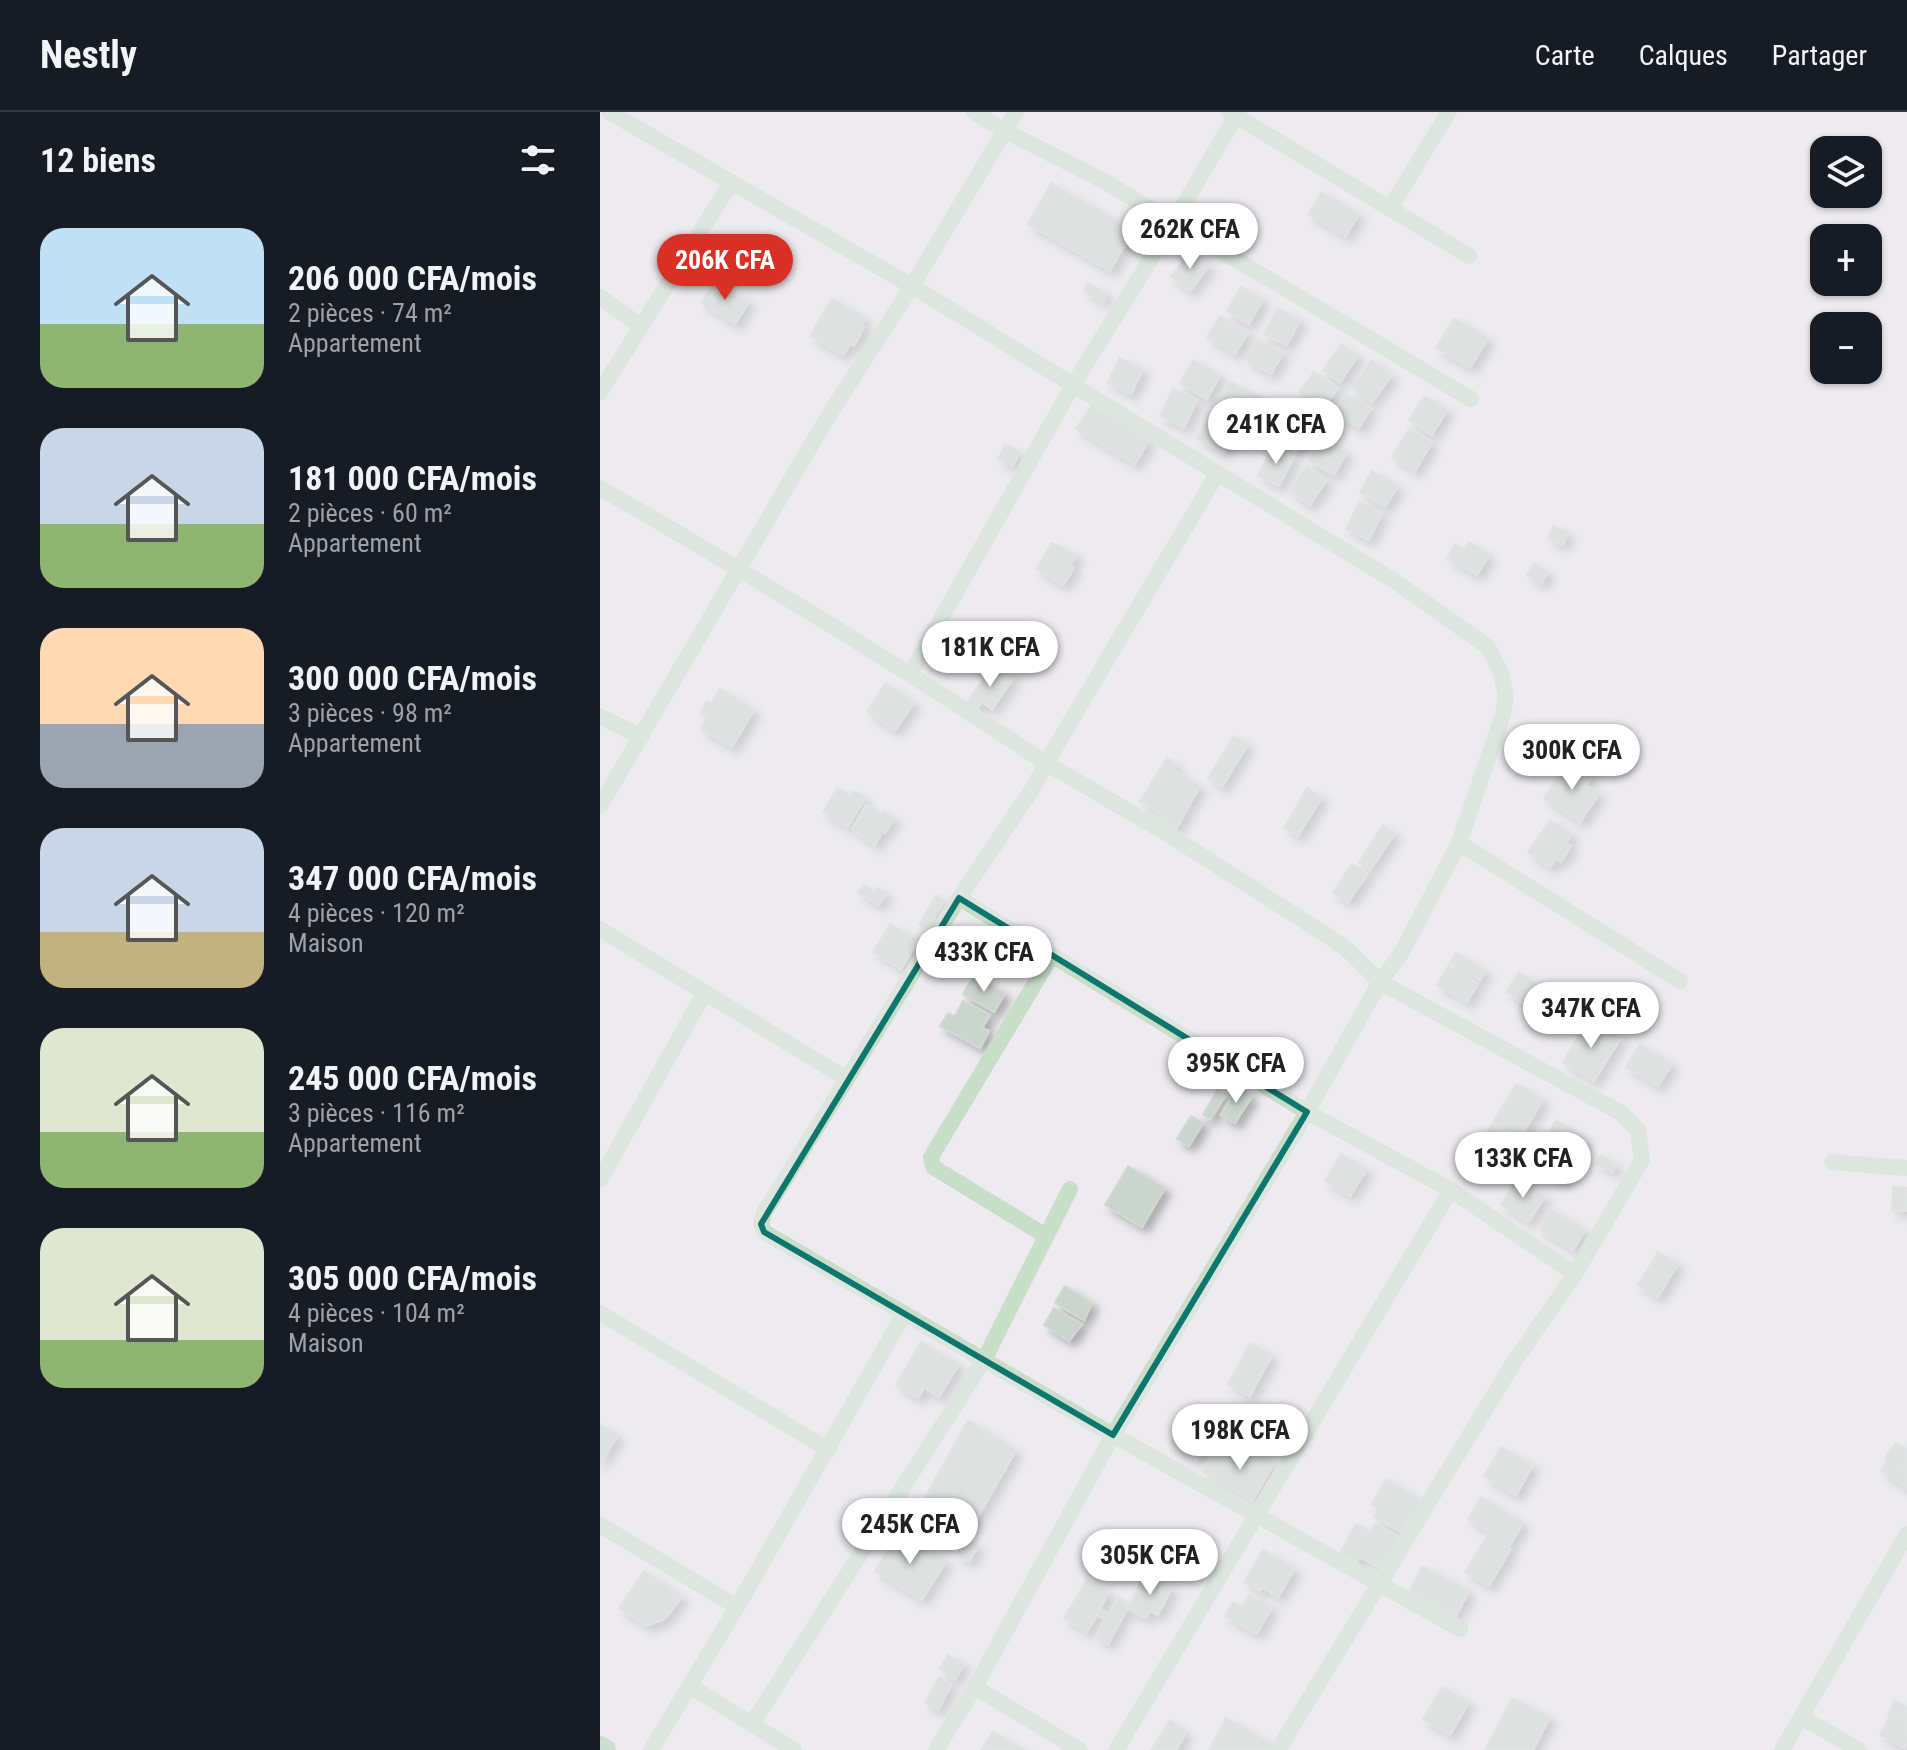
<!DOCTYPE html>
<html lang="fr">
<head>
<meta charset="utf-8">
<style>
	body { margin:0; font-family:"Roboto Condensed",sans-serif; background:#242831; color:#f1f3f6; height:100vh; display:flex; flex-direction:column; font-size:30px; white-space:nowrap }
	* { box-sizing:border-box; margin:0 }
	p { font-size:26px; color:#9ea1a6 }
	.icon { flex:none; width:44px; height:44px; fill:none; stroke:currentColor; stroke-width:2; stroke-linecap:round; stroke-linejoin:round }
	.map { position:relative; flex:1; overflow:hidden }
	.sheet { display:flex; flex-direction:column; background:#171b24; width:600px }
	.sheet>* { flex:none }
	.fabs { position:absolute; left:1210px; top:24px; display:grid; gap:16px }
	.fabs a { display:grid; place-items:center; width:72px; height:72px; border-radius:16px; background:#171b24; box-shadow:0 2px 6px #0004; font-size:40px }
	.price { position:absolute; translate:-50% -68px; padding:0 18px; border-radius:28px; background:#fff; color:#222; font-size:26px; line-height:52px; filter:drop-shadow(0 2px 4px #0008) }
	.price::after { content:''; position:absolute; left:50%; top:48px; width:24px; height:18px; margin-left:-12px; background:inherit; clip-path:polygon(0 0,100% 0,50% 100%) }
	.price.selected { background:#d93025; color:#fff }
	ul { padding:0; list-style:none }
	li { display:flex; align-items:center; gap:24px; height:200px; padding:0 40px }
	li span { display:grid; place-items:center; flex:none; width:224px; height:160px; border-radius:24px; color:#555 }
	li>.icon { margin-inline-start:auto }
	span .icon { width:96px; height:96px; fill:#fffc; stroke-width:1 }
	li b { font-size:34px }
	h2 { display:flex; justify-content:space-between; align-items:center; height:96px; padding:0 40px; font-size:34px }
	header { display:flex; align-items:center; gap:48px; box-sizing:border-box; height:112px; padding:0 40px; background:#171b24; border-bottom:2px solid #363941 }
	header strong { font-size:38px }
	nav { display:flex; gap:44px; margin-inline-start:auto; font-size:28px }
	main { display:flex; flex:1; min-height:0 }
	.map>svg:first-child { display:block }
	.building { fill:#cad5cd; stroke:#cfd9d2; stroke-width:2; filter:url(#shadow) }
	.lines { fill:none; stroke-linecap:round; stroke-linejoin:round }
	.minor { stroke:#c8dec9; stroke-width:16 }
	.major { stroke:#a7cfaa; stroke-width:22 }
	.marked { fill:none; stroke:#0f766e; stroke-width:6; stroke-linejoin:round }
</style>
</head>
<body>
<header>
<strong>Nestly</strong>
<nav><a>Carte</a><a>Calques</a><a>Partager</a></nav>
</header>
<main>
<section class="sheet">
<h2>12 biens<svg class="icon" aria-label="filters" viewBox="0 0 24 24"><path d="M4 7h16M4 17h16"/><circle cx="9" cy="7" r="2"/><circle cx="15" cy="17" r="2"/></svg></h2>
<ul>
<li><span style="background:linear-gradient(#bfe0f5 60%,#8fb573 0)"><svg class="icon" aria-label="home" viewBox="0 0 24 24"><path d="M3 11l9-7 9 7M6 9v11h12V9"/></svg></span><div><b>206 000 CFA/mois</b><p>2 pièces · 74 m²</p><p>Appartement</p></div></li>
<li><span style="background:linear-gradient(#c9d6e8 60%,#8fb573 0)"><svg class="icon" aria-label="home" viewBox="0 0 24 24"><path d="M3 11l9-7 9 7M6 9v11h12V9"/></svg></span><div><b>181 000 CFA/mois</b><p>2 pièces · 60 m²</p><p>Appartement</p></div></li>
<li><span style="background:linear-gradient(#ffd9b3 60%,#9aa5b1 0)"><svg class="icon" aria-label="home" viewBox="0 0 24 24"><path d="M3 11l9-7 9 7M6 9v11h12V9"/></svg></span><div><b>300 000 CFA/mois</b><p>3 pièces · 98 m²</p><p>Appartement</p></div></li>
<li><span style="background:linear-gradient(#c9d6e8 65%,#c2b280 0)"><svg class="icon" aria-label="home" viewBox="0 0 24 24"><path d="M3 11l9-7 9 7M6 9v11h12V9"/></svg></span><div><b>347 000 CFA/mois</b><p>4 pièces · 120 m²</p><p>Maison</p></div></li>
<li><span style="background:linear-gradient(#dfe7d0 65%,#8fb573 0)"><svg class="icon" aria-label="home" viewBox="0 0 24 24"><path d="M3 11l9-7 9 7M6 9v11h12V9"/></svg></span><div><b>245 000 CFA/mois</b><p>3 pièces · 116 m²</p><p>Appartement</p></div></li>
<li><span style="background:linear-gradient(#dfe7d0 70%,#8fb573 0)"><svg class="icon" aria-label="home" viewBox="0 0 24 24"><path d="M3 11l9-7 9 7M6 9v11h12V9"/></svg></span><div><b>305 000 CFA/mois</b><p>4 pièces · 104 m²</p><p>Maison</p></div></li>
</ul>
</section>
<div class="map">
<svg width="1307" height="1638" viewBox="0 0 1307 1638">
	<defs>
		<filter id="shadow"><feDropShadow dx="6" dy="6" stdDeviation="4" flood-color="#0004"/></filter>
	</defs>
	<rect width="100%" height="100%" fill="#edebef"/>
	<g class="building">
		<polygon points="451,71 533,118 510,159 428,112"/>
		<polygon points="722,80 759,102 746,124 708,102"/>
		<polygon points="589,140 609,154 590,179 571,165"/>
		<polygon points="115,169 149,190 135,212 101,191"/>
		<polygon points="488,171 507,182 503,190 484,179"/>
		<polygon points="641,175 663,187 649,212 627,199"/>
		<polygon points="232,186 265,206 261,213 264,215 254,234 250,232 243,243 210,224"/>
		<polygon points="678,196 700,208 687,233 664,222"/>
		<polygon points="620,204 648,221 635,242 607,225"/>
		<polygon points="854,206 888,226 870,256 836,236"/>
		<polygon points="658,227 683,241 671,262 646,248"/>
		<polygon points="741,232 758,244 740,270 723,258"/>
		<polygon points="519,246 543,257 531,282 508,271"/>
		<polygon points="593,248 620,263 607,287 580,271"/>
		<polygon points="772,248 792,264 772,290 752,274"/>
		<polygon points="714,260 738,276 723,297 699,280"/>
		<polygon points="630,270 654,282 641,307 616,294"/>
		<polygon points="573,276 597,288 584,316 560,304"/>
		<polygon points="746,282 771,296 759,316 734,302"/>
		<polygon points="824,284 847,298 832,323 809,308"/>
		<polygon points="491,294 549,328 535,352 476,317"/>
		<polygon points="613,299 638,314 623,341 597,326"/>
		<polygon points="687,302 711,316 696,340 673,326"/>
		<polygon points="809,317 832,330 815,359 792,345"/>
		<polygon points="721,325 747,340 734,363 708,348"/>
		<polygon points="405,333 420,340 413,354 398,347"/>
		<polygon points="673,334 694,345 679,374 658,363"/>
		<polygon points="707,354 727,368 710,393 690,379"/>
		<polygon points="772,359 798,374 785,395 760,380"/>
		<polygon points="759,390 782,401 769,428 746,417"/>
		<polygon points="953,414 968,420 963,433 948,426"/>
		<polygon points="869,430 889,443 877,463 847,446 855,432 865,438"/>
		<polygon points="452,431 477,443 470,454 474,456 463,473 436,457"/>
		<polygon points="934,451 948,460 941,472 927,463"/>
		<polygon points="391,556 400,562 404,557 415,564 392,597 382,590 375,600 365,593"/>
		<polygon points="286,571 314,591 295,618 267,599"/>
		<polygon points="120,577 154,598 132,635 101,617 107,606 100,601 107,589 111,591"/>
		<polygon points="634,624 648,632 622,675 608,666"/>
		<polygon points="567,646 577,652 574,658 600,674 576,717 560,707 562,703 540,689"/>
		<polygon points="969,648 992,664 986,673 999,682 980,710 944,686"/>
		<polygon points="237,676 251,684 254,679 265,686 248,715 223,700"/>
		<polygon points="707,676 722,685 698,724 684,716"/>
		<polygon points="266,693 281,702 283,699 294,706 285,721 280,718 278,721 281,722 275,733 252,717"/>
		<polygon points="950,708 972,722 966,730 971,734 961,750 956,747 950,755 928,740"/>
		<polygon points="783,713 795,721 770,758 759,750"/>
		<polygon points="752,752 768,762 748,790 733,780"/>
		<polygon points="263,773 275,780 277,776 286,781 279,793 258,781"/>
		<polygon points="336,783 344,788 327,818 319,813"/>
		<polygon points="290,812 318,829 301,857 273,840"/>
		<polygon points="856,841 886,859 880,868 850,850"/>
		<polygon points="849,853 878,871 867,890 837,873"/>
		<polygon points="919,860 955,885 942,904 906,880"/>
		<polygon points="375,863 405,881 394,900 363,882"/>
		<polygon points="363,889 390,903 382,916 389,919 380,936 340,914 348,901 355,904"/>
		<polygon points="987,908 1021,926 994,969 963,951"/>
		<polygon points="1040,932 1072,952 1058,974 1026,955"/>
		<polygon points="916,972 943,987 921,1025 893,1010"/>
		<polygon points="637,975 652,984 635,1011 621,1003"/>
		<polygon points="618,977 626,982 610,1007 603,1003"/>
		<polygon points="591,1004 603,1011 589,1034 577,1027"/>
		<polygon points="956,1008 987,1026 972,1051 964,1046 961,1050 941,1034"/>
		<polygon points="893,1010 918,1025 912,1035 887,1020"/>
		<polygon points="931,1038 969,1061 963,1071 925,1049"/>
		<polygon points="741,1042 767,1057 750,1084 725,1069"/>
		<polygon points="1001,1043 1017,1052 1012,1060 996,1051"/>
		<polygon points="528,1054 565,1076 542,1115 505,1093"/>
		<polygon points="916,1067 945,1084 929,1110 901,1093"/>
		<polygon points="1293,1075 1307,1076 1307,1099 1292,1098"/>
		<polygon points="951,1097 985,1117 973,1138 939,1117"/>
		<polygon points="1058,1140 1078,1152 1058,1185 1038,1173"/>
		<polygon points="465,1174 492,1191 484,1208 455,1191"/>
		<polygon points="454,1196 482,1212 469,1229 444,1213"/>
		<polygon points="321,1230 359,1252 339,1285 324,1276 318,1286 296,1273"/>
		<polygon points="650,1231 672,1243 650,1284 628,1272"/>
		<polygon points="590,1300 607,1311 605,1314 619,1322 620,1320 625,1323 617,1335 610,1331 596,1349 570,1332"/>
		<polygon points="368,1308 416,1338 374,1412 326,1384"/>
		<polygon points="0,1312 18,1323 0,1352"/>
		<polygon points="1295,1331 1307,1337 1307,1360 1285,1347"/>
		<polygon points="901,1335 933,1353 916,1383 884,1364"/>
		<polygon points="617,1336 640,1349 648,1336 674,1351 652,1389 603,1360"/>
		<polygon points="1287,1350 1307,1362 1307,1376 1281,1359"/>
		<polygon points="786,1367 820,1387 801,1420 774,1405 778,1397 771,1393"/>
		<polygon points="881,1385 923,1411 910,1433 868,1407"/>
		<polygon points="756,1412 770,1420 775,1412 799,1424 781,1457 760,1445 757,1450 740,1441"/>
		<polygon points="554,1420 581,1436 566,1462 538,1445"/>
		<polygon points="298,1421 346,1449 322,1488 275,1459"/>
		<polygon points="888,1423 911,1437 889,1474 865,1460"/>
		<polygon points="366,1428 378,1434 369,1450 357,1443"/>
		<polygon points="663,1438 695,1456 678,1485 669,1479 673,1471 671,1469 666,1478 662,1476 660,1479 644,1470"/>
		<polygon points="822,1454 869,1479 856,1504 809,1480"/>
		<polygon points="44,1459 82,1485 65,1507 46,1514 19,1496"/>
		<polygon points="544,1462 572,1476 558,1503 550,1499 546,1506 529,1497"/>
		<polygon points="487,1467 509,1480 500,1497 509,1502 519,1486 530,1492 508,1532 496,1525 505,1507 497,1503 487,1520 464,1506"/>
		<polygon points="649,1483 672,1495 657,1522 625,1504 633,1490 642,1495"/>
		<polygon points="348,1543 364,1552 355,1568 340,1557"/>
		<polygon points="339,1565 351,1573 338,1598 325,1591"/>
		<polygon points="842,1575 869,1590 850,1623 823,1607"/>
		<polygon points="912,1586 950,1605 933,1638 885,1638"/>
		<polygon points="1294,1589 1307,1596 1306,1609 1289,1601"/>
		<polygon points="1290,1603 1307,1612 1305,1636 1280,1623"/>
		<polygon points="626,1606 678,1635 676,1638 609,1638"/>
		<polygon points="570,1608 586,1621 576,1638 551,1638"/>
		<polygon points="393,1620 424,1638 381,1638"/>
	</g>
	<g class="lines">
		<g class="minor">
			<polyline points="9,0 312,174 473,273 310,562"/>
			<polyline points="374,0 405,19 500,67 871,287"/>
			<polyline points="629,0 869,144"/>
			<polyline points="790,96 849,0"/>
			<polyline points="0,185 41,214"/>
			<polyline points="0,280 131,71"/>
			<polyline points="617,362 446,651 566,721 731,826 751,841 780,870 1021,1001 1038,1018 1042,1048 975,1162 914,1250 678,1638"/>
			<path d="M0,376C152,463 301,554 446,651L433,676L359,786L164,1101L161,1112L164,1120L513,1323L860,1517"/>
			<polyline points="0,604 41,625"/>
			<polyline points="0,694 227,306 312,174 416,0"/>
			<polyline points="859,731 1080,869"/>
			<polyline points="359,786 707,1000 851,1078 975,1162"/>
			<polyline points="0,817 247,967"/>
			<polyline points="1232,1050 1307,1056"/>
			<polyline points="0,1068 105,880"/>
			<polyline points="446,1124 333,1055 331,1045 452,843"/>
			<polyline points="0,1201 229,1338"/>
			<polyline points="0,1413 137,1495"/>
			<polyline points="90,1574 194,1638"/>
			<polyline points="375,1575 480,1638"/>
			<polyline points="1201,1605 1259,1638"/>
			<polyline points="152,1612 384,1248 470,1077"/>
			<polyline points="51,1638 137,1495 304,1202"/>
			<polyline points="336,1638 375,1575 513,1323 707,1000 780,870 802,840 859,731 903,602 906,584 901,561 888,535 796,470 473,273 573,111 638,0"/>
			<polyline points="516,1638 851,1078"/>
			<polyline points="1182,1638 1307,1422"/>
		</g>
		<polyline class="major" points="0,1635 5,1638"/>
	</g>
	<path d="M0 0H1307V1638H0ZM359,786L707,1000L513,1323L164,1120L161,1112Z" fill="#edebef" fill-opacity=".55" fill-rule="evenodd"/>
	<path class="marked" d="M359,786L707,1000L513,1323L164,1120L161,1112Z"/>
</svg>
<div class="fabs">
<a><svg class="icon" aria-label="layers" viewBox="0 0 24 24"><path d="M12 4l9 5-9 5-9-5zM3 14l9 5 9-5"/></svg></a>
<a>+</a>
<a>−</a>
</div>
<b class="price" style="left:590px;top:159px">262K CFA</b>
<b class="price selected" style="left:125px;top:190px">206K CFA</b>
<b class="price" style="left:676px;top:354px">241K CFA</b>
<b class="price" style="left:390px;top:577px">181K CFA</b>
<b class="price" style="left:972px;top:680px">300K CFA</b>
<b class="price" style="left:384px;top:882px">433K CFA</b>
<b class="price" style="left:991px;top:938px">347K CFA</b>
<b class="price" style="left:636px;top:993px">395K CFA</b>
<b class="price" style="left:923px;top:1088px">133K CFA</b>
<b class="price" style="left:640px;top:1360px">198K CFA</b>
<b class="price" style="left:310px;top:1454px">245K CFA</b>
<b class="price" style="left:550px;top:1485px">305K CFA</b>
</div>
</main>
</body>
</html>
